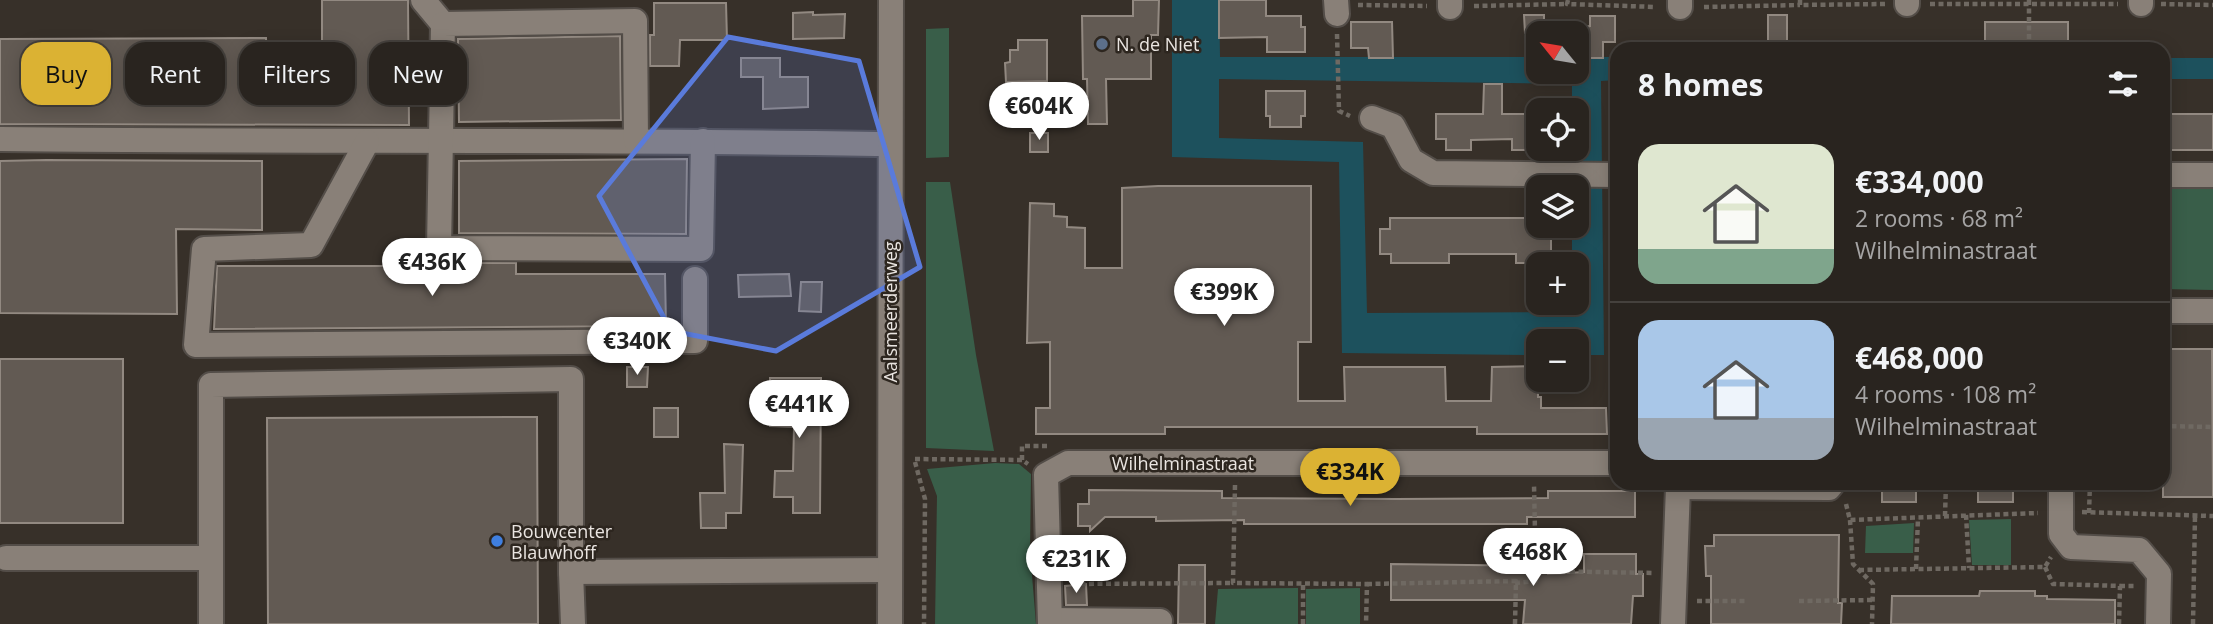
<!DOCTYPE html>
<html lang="en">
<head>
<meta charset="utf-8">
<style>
	body { margin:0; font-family:"Open Sans",sans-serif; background:#35302c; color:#f1f3f6; height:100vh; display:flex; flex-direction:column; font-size:26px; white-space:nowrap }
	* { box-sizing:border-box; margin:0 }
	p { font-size:23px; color:#a5a4a4 }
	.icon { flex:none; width:38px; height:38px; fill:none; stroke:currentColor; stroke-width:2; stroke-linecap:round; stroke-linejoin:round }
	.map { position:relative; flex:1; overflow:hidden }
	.panel { position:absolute; left:1610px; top:42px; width:560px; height:448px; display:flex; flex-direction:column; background:#29241f; border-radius:21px; box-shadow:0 4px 18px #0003,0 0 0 2px #45413d }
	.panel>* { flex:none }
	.guide { position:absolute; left:21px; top:42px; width:665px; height:63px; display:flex; gap:14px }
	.needle { width:46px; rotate:300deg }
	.tools { position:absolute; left:1526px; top:21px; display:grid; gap:14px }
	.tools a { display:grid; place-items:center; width:63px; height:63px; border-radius:14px; background:#29241f; box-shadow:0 4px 18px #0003,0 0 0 2px #45413d; font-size:35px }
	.price { position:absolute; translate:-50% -60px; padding:0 16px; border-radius:24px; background:#fff; color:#222; font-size:23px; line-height:46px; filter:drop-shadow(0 2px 4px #0008) }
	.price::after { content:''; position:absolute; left:50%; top:42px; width:21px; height:16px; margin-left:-10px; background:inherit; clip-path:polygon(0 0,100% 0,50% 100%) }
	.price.selected { background:#dbb233; color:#111 }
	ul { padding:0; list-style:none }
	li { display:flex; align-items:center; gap:21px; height:175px; padding:0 28px }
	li+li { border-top:2px solid #45413d }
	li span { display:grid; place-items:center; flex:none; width:196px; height:140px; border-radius:21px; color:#555 }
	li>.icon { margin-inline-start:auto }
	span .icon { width:84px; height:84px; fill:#fffc; stroke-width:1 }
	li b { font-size:30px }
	h2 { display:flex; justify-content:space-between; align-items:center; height:84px; padding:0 28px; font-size:30px }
	.tag { padding:0 24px; border-radius:21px; background:#29241f; box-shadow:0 4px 18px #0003,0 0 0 2px #45413d; font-size:24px; line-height:63px }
	.tag.selected { background:#dbb233; color:#111 }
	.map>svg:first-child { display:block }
	.green { fill:#395e49 }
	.water { fill:#1d515d; fill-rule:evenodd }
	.building { fill:#625a53; stroke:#928981; stroke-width:2 }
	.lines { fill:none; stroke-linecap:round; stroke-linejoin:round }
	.minor-casing { stroke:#534d48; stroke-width:28 }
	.path { stroke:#6f6962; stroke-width:4.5; stroke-dasharray:5 3.5; stroke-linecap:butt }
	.minor { stroke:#898078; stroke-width:24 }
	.marked { fill:#5a7bdb; fill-opacity:0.2; stroke:#5a7bdb; stroke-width:5; stroke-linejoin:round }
	.service-dot { fill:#5c6f8a; stroke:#2d261f; stroke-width:2.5 }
	.shop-dot { fill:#3f7fe0; stroke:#2d261f; stroke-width:2.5 }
	.labels { text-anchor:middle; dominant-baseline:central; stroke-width:5; stroke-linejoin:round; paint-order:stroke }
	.poi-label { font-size:18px; fill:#eae5e1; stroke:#2d261f; text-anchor:start }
	.street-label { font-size:18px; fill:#eae5e1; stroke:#2d261f }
</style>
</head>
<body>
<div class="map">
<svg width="2213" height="624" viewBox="0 0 2213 624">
	<rect width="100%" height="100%" fill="#373029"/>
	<g class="green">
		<polygon points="949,28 949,157 926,158 926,29"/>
		<polygon points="926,182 950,182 976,355 994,451 926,448"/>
		<polygon points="2163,184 2213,184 2213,290 2163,289"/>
		<polygon points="995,463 1019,464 1031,474 1030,551 1036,624 935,624 937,496 927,469"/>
		<polygon points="2011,519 2011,565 1972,565 1969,520"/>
		<polygon points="1914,523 1913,553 1865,553 1866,526"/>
		<polygon points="1298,588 1298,624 1215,624 1218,589"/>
		<polygon points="1360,588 1360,624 1306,624 1306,589"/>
	</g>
	<g class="water">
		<path d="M1172,0H1219L1220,57H1538V72H1577V57H1617V80L1601,81L1604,355H1577V341H1538V355L1342,353L1339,162L1172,157ZM1219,79L1572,84V110H1577V149H1572V187H1577V226H1572V264H1577V303H1572V312L1367,313L1363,142L1219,138Z"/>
		<rect x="2163" y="58" width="50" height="21"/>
	</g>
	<g class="building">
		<polygon points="322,0 408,0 409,125 0,124 0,39 266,38 267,81 322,81"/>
		<polygon points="1133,0 1159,0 1158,35 1151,35 1151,79 1106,79 1107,124 1088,124 1087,79 1083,79 1082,16 1133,16"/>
		<polygon points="1219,0 1266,0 1266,16 1301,16 1301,27 1305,27 1305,52 1267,52 1267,37 1219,38"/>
		<polygon points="654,3 726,3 727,40 680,40 679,66 650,66 650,35 654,35"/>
		<polygon points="813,12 813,15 845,14 844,38 793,39 793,13"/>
		<polygon points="1524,15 1544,15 1544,33 1525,33"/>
		<rect x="1768" y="15" width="19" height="34"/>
		<polygon points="1590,16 1615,16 1615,42 1603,42 1603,58 1580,58 1579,27 1590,26"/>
		<polygon points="1351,22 1392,22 1393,58 1369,58 1368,48 1351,48"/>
		<rect x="1985" y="22" width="83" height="25"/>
		<polygon points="620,36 621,120 459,122 458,39"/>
		<polygon points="1018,40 1047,40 1047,81 1006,82 1005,63 1010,62 1010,50 1018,50"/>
		<polygon points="741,58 780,58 780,77 808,77 808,107 763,109 763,77 741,77"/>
		<polygon points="1484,84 1502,84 1502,114 1537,114 1537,150 1512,150 1512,139 1471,140 1471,150 1446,150 1446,139 1436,139 1436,114 1483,114"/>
		<polygon points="1266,91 1305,91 1305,116 1301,116 1301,127 1270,127 1270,116 1266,116"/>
		<rect x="2163" y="114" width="50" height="36"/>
		<rect x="1030" y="133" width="18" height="19"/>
		<polygon points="687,159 686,234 459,233 459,161"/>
		<polygon points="46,160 262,161 262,230 176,229 177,314 0,313 0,161"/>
		<polygon points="1158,186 1311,186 1311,342 1298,342 1298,401 1345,401 1344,367 1445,367 1446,401 1491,401 1492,367 1538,366 1538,397 1541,397 1541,408 1606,408 1607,434 1477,434 1477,427 1165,427 1165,434 1036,434 1036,408 1050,408 1050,342 1027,343 1030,203 1054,204 1054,216 1067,217 1067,227 1085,228 1085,268 1122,268 1122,188"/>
		<polygon points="1390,218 1538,218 1538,226 1551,226 1551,263 1516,263 1516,254 1449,254 1449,263 1391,263 1391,254 1380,254 1380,229 1390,229"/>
		<polygon points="460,263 516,263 516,274 665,274 666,326 214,329 217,266 460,266"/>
		<polygon points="789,274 791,296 739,297 738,275"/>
		<polygon points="801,282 822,282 821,312 799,311"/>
		<polygon points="2163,349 2212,349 2213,497 2163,497"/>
		<rect x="0" y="359" width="123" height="164"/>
		<polygon points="627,367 648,367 647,387 627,387"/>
		<polygon points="770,378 821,378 820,513 793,513 793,497 774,497 775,471 793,471 794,427 770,426"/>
		<rect x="654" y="408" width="24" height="29"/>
		<polygon points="537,417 538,624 268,624 267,418"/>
		<polygon points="724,444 743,445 741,513 726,513 726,528 701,528 700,493 725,493"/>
		<rect x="1882" y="483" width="34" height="19"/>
		<rect x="1978" y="483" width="35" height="19"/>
		<polygon points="1089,490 1222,491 1222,498 1396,499 1548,498 1548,491 1635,491 1635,517 1527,517 1527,524 1244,524 1244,520 1156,521 1156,517 1105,517 1090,531 1090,526 1078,526 1078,504 1089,504"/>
		<polygon points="1714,535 1839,535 1838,603 1842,603 1841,624 1711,624 1711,576 1706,576 1705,546 1714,546"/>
		<polygon points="1584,554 1636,554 1636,574 1643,574 1643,596 1633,596 1631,624 1523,624 1525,600 1391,600 1391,564 1547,566 1548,574 1584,572"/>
		<polygon points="1179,565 1205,565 1205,624 1178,624"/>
		<polygon points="1086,584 1087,605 1066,605 1065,586"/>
		<polygon points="1980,591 2035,591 2035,596 2047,596 2047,599 2115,600 2115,624 1891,624 1892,596 1979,596"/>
	</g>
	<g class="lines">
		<g class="minor-casing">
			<g id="minor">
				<polyline points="423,0 443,24"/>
				<polyline points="1336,0 1337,14"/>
				<polyline points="1907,4 1907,0"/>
				<polyline points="2141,4 2141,0"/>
				<polyline points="1450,7 1450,0"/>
				<polyline points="1680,7 1680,0"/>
				<polyline points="1372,118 1393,126 1411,160 1433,173 1617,175"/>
				<path d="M0,139C297,142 594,139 890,144"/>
				<polyline points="636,141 635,21 443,24 439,248 701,249 703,141"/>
				<polyline points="367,142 311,245 204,249 196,345 695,341 695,279"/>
				<polyline points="2163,175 2213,175"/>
				<polyline points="2163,311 2213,311"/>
				<polyline points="2061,483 2061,534 2071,547 2139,550 2159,574 2158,624"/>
				<polyline points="1678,487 1829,488 1833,483"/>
				<polyline points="6,558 211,558"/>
				<polyline points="571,572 573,624"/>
				<polyline points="1050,620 1160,621"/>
				<polyline points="211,624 211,385 571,379 571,572 888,570"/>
				<polyline points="890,624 891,0"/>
				<polyline points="1050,624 1046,475 1068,463 1617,463"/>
				<polyline points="1673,624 1678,487"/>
			</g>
		</g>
		<g class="path">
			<polyline points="1568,0 1567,4 1656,7"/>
			<polyline points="1800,0 1800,5 1887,4"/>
			<polyline points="2029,0 2029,49"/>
			<polyline points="1930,4 2118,4"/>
			<polyline points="2161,4 2213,5"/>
			<polyline points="1358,5 1427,6"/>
			<polyline points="1474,6 1567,4"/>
			<polyline points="1704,7 1800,5"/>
			<polyline points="1337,34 1339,111 1350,116"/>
			<polyline points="2163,426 2213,427"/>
			<polyline points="915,459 1022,460 1028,464"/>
			<polyline points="1022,460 1022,446 1049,446"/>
			<polyline points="915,462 925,499 924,624"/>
			<polyline points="1628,484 1645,483"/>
			<polyline points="1235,485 1233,583 1367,584 1366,624"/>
			<polyline points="1846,504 1850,520 2038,513"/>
			<polyline points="2082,512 2213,516"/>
			<polyline points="2089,513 2090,483"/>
			<polyline points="1966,515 1969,568"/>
			<polyline points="1945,516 1946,483"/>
			<polyline points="1850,520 1853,564 1873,584 1872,624"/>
			<polyline points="2045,567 2053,584 2120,586 2119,624"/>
			<polyline points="1916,569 1918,518"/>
			<polyline points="1859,570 2045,567 2051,557"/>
			<polyline points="1536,571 1654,573"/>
			<polyline points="1515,583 1536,581 1534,484"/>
			<polyline points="1072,584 1233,583"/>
			<polyline points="1367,584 1516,581 1515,624"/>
			<polyline points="2120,586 2137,586"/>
			<polyline points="1697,601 1748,601"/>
			<polyline points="1799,601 1873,600"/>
			<polyline points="1303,624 1303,583"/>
			<polyline points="2193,624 2195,515"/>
		</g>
		<use href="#minor" class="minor"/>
	</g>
	<path class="marked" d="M728,37L859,61L920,267L776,351L671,331L599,196Z"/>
	<circle class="service-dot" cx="1102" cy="44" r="7"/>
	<circle class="shop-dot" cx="497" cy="541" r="7"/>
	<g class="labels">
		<g class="poi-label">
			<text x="1116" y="44">N. de Niet</text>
			<text x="511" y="531">Bouwcenter<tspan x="511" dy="21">Blauwhoff</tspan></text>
		</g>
		<g class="street-label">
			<text transform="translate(890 312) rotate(-90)">Aalsmeerderweg</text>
			<text x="1183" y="463">Wilhelminastraat</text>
		</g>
	</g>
</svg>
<div class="tools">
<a><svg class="needle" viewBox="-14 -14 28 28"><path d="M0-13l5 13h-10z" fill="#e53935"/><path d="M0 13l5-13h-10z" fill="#a5a4a4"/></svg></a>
<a><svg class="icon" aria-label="locate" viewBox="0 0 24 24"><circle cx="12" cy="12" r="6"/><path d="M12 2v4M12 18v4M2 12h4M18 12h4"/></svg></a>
<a><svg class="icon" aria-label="layers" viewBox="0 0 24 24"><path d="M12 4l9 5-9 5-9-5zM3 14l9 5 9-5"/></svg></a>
<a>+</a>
<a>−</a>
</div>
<b class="price" style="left:1039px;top:142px">€604K</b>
<b class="price" style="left:432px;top:298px">€436K</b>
<b class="price" style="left:1224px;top:328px">€399K</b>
<b class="price" style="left:637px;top:377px">€340K</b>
<b class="price" style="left:799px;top:440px">€441K</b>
<b class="price selected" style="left:1350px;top:508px">€334K</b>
<b class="price" style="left:1533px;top:588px">€468K</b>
<b class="price" style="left:1076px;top:595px">€231K</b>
<div class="guide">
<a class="tag selected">Buy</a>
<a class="tag">Rent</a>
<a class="tag">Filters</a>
<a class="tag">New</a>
</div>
<section class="panel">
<h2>8 homes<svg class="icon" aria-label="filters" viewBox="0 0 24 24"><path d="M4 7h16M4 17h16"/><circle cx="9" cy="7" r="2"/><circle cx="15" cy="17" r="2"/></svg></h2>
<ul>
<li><span style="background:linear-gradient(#dfe7d0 75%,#7fa58c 0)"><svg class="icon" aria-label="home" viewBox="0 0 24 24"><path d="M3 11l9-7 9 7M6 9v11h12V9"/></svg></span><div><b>€334,000</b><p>2 rooms · 68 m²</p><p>Wilhelminastraat</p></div></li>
<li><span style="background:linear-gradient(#a9c7e8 70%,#9aa5b1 0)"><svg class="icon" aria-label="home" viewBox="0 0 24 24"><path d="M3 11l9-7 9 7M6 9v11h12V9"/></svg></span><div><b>€468,000</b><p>4 rooms · 108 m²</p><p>Wilhelminastraat</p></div></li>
</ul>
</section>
</div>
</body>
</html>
